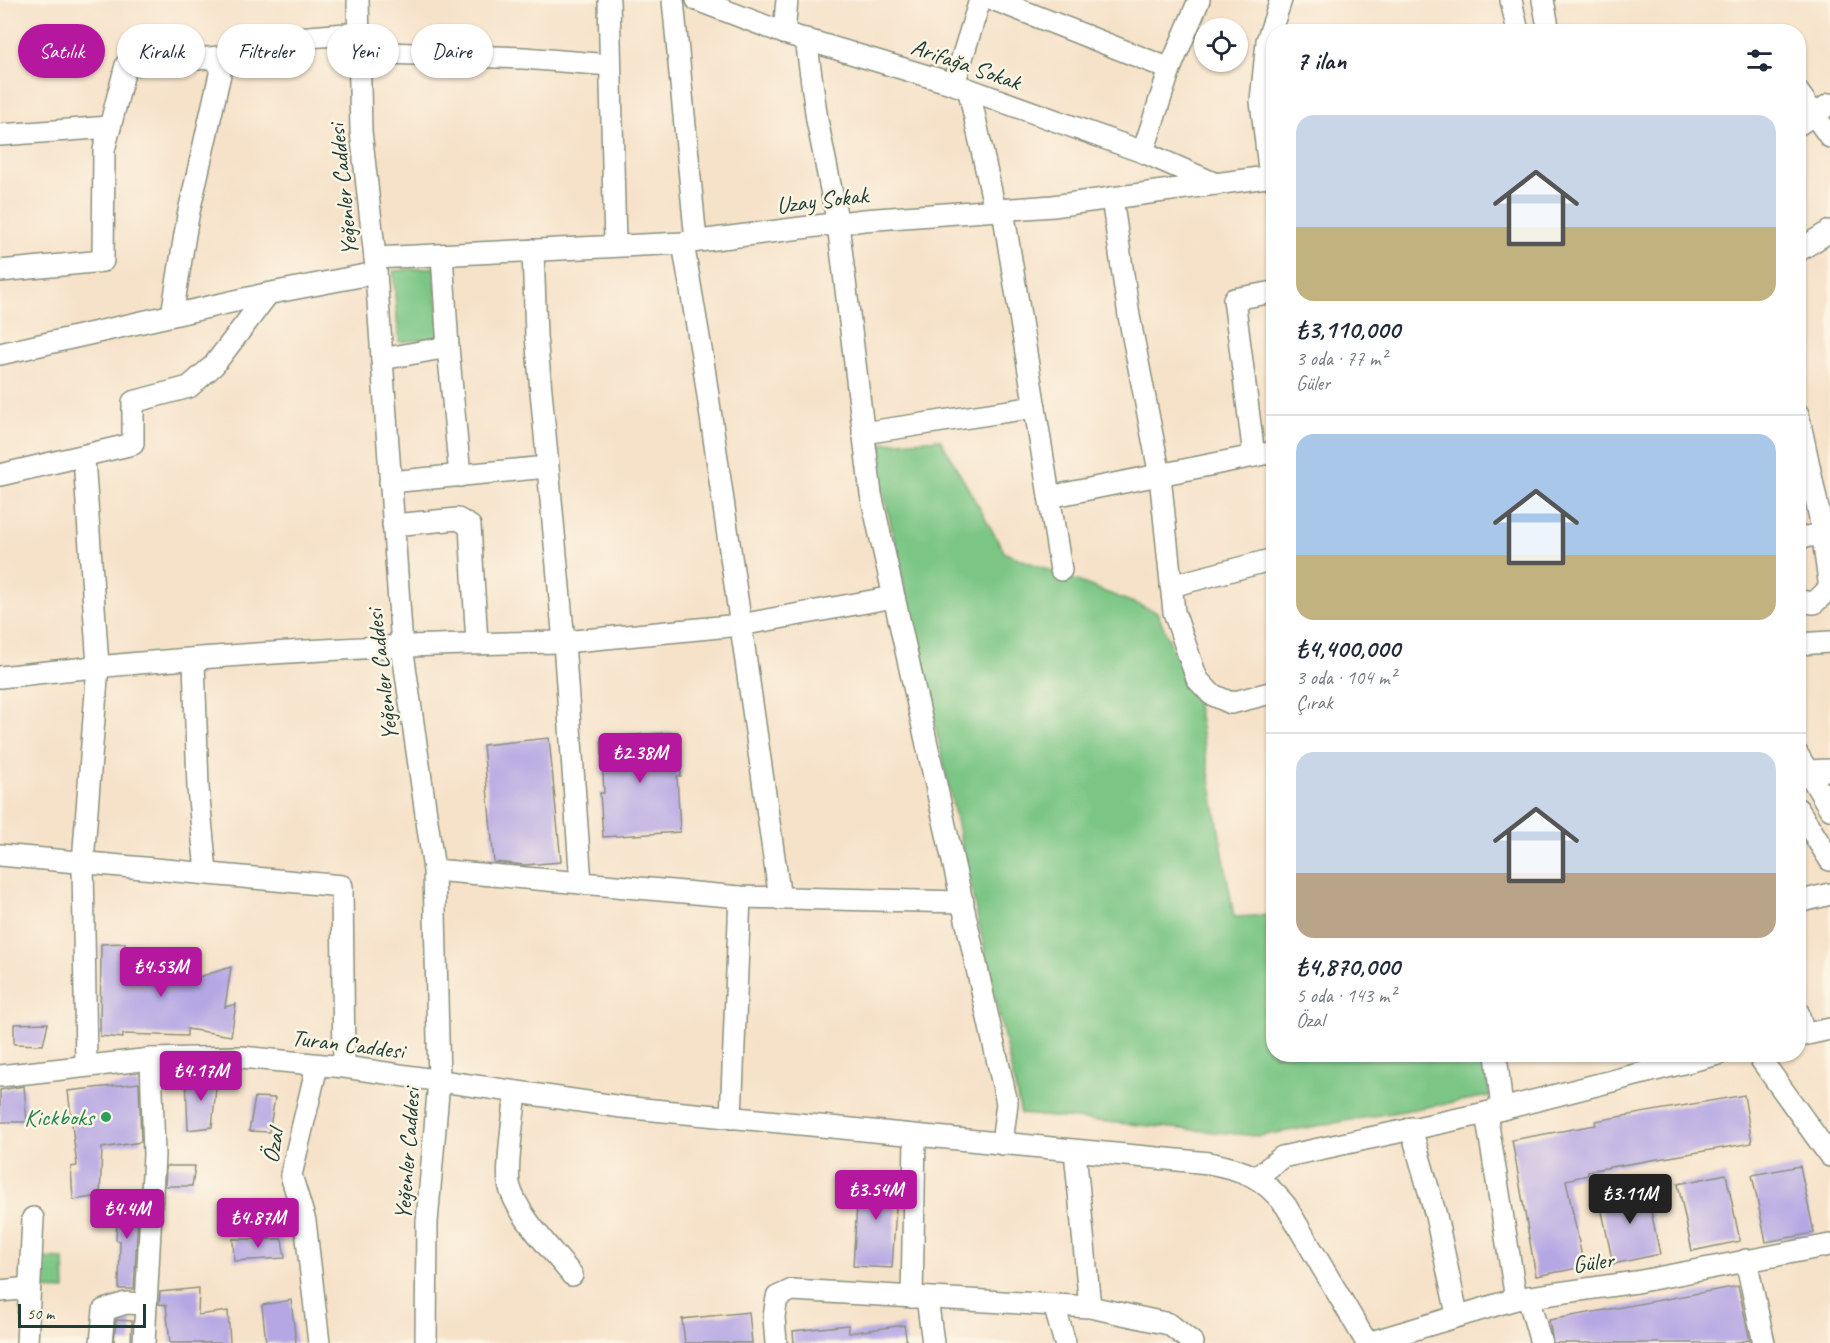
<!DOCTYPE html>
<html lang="tr">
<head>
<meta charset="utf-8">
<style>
	body { margin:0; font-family:Caveat,sans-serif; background:#f2f2f3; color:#1f2937; height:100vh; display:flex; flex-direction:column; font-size:22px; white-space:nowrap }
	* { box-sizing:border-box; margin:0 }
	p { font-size:20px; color:#747a83 }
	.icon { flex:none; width:33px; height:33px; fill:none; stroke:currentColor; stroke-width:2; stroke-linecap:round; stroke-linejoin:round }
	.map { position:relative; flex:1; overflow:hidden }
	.panel { position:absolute; left:1266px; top:24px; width:540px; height:1038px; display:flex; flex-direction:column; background:#fff; border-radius:24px; box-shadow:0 2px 4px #0004 }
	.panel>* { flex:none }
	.guide { position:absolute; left:18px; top:24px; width:570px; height:54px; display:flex; gap:12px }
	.tools { position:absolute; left:1194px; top:18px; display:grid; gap:12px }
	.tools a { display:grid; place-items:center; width:54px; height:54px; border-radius:50%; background:#fff; box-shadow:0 2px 4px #0004; font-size:30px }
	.scale { position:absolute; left:18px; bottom:15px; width:128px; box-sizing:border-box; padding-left:6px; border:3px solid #1f3d34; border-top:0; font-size:16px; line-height:21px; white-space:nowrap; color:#1f3d34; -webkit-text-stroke:4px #fcf5e5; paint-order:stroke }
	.price { position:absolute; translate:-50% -51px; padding:0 14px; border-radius:6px; background:#b5179e; color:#fff; font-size:20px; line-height:39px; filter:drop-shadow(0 2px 3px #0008) }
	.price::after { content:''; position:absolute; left:50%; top:36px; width:18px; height:14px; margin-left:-9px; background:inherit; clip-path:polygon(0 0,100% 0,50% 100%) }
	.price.current { background:#222; color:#fff }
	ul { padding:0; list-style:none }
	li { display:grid; align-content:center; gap:12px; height:318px; padding:0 30px }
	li+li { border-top:2px solid #e0e1e3 }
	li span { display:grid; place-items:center; height:186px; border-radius:18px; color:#555 }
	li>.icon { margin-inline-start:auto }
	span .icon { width:108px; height:108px; fill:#fffc; stroke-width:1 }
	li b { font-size:26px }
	h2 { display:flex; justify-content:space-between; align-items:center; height:72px; padding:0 30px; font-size:26px }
	.chip { padding:0 21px; border-radius:27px; background:#fff; box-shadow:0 2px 4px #0004; font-size:21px; line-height:54px }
	.chip.current { background:#b5179e; color:#fff }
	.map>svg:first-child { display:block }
	.green { fill:#7bc685; stroke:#4d825c; stroke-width:1.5 }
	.building { fill:#b5a7e4 }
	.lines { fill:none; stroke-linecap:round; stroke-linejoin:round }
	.minor-casing { stroke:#8a907e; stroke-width:24 }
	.minor { stroke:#fff; stroke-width:21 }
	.leisure-dot { fill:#2e9e5b; stroke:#fcf5e5; stroke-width:2 }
	.labels { text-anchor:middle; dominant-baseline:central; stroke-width:5; stroke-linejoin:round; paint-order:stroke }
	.street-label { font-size:24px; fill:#1f3d34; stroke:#fcf5e5 }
	.leisure-label { font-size:24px; fill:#27864d; stroke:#fcf5e5; text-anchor:end }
</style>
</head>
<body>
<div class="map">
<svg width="1830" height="1343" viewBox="0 0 1830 1343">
	<rect width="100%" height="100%" fill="#fcf5e5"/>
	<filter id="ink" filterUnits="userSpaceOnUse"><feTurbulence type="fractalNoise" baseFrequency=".0167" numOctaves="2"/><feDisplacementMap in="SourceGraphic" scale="12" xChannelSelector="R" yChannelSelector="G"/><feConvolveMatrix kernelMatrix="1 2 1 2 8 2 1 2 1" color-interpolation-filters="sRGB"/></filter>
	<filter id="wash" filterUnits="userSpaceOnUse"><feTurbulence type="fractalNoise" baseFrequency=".008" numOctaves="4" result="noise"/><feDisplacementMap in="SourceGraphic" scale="24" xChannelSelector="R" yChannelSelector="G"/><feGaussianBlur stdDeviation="1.35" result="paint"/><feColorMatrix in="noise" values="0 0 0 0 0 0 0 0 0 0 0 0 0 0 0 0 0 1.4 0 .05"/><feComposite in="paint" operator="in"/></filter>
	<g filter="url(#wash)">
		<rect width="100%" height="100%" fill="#f6e2c9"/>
		<g class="green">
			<polygon points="434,267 441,338 399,342 393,271"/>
			<polygon points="940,439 1005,553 1157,612 1197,705 1234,917 1273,915 1274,1054 1482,1055 1490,1096 1259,1136 1021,1114 873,444"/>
			<polygon points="37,1258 64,1259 65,1290 36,1289"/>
		</g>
		<g id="blocks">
			<g class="building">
				<polygon points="678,732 681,776 677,776 680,832 603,837 600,793 604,793 601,737"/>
				<polygon points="549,738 561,862 525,865 494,862 483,745"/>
				<polygon points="125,943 124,966 189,959 189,980 231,967 225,1007 236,1004 231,1036 187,1029 187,1036 123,1034 123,1038 100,1036 101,944"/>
				<polygon points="48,1023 43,1045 14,1044 14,1024"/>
				<polygon points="217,1078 212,1127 188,1130 186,1079"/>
				<polygon points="139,1083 141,1142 102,1148 100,1196 73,1200 71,1167 77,1166 68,1091"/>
				<polygon points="24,1086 27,1122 0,1122 0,1090"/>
				<polygon points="1744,1095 1752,1143 1588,1171 1588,1175 1566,1180 1584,1267 1536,1276 1512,1140 1596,1125 1595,1121"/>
				<polygon points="255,1097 275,1098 269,1132 249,1131"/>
				<polygon points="166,1166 195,1166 192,1186 165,1186"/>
				<polygon points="1800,1166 1814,1233 1766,1242 1752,1175"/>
				<polygon points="859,1174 898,1176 892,1268 853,1266"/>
				<polygon points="1726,1174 1740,1241 1692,1251 1678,1184"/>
				<polygon points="1646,1187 1660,1254 1613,1264 1599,1197"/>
				<polygon points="118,1198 139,1199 134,1289 119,1289 120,1241 116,1240"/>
				<polygon points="233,1239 282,1239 285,1258 234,1261"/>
				<polygon points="1738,1286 1750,1340 1732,1343 1553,1343 1549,1320"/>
				<polygon points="199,1288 198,1315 228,1311 230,1343 170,1343 166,1305 159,1304 160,1292"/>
				<polygon points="291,1300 296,1343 266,1343 262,1305"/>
				<polygon points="749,1312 752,1343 685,1343 682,1319"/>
				<polygon points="116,1320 132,1321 131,1343 114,1343"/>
				<polygon points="848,1325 849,1333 904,1325 907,1343 794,1343 793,1331"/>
			</g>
		</g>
	</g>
	<g filter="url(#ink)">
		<use href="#blocks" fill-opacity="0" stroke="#8a907e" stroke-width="1.5"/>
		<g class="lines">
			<g class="minor-casing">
				<g id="minor">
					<polyline points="358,0 361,131 375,258 402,646 434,870 439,1081 427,1222 426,1343"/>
					<polyline points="609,0 615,245"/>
					<polyline points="673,0 696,241"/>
					<polyline points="697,0 784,33 954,84 1143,152 1216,184"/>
					<polyline points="995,0 1170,69"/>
					<polyline points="1511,0 1518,32"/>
					<polyline points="1543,0 1549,32"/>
					<polyline points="784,33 787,0"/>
					<polyline points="806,39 817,120 838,224 871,494 1007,1103 1002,1144"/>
					<polyline points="259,41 359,33"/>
					<polyline points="359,52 524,58 610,65"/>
					<polyline points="954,84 980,0"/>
					<polyline points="969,91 995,210"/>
					<polyline points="1798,92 1830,137"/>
					<polyline points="1798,125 1830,104"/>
					<polyline points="0,135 110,127"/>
					<polyline points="1143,152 1170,69 1199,0"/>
					<polyline points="1270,177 1261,101 1267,41 1281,0"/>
					<polyline points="1112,198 1129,316 1160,476 1174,612 1197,679 1211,694 1231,703 1274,692"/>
					<polyline points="1003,210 1061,570"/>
					<polyline points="683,243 703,361 780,899"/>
					<polyline points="1798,251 1830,231"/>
					<polyline points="442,255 448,347"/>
					<polyline points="375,258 683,243 864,220 1053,206 1274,176"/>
					<polyline points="0,271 103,261 104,150 126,65 220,57 220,74 188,216 172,315"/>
					<polyline points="0,354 266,294 376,273"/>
					<polyline points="382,359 448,347 460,476"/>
					<polyline points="1798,414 1820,518 1830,588 1814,603 1798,601"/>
					<polyline points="863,433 1035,407"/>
					<polyline points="1254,456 1234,299 1274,292"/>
					<polyline points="84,458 98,666 83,862 86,1065"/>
					<polyline points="0,475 133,444 133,402 189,387 214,365 268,294"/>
					<polyline points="390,482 547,467"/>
					<polyline points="1049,497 1274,452"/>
					<polyline points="393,525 458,519 470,526 477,643"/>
					<polyline points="1798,538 1830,533"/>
					<polyline points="1171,586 1274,559"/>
					<polyline points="1798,644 1830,642"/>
					<polyline points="194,660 198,788 206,872"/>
					<path d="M0,677C187,656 376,644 564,642L536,336L533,250"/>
					<polyline points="1798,755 1830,809"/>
					<polyline points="1807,771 1830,770"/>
					<polyline points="1798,809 1830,860"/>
					<polyline points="0,855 342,886 344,1067"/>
					<polyline points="434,870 740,897 963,902"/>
					<polyline points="581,883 564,642 740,625 894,597"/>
					<polyline points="1798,902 1830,894"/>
					<polyline points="1798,1012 1804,1035"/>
					<polyline points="1798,1036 1830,1029"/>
					<polyline points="1496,1054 1502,1109"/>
					<polyline points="1757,1054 1830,1156"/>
					<polyline points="317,1066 291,1175 305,1221 319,1343"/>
					<path d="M0,1076L151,1059L241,1057L344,1067L622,1107L1209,1163C1245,1170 1263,1177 1286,1206L1367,1343"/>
					<path d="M516,1092C514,1114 506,1164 509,1184C515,1213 553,1251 572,1275"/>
					<polyline points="1486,1113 1516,1299"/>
					<polyline points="731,1118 740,897"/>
					<polyline points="1411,1128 1436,1216 1457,1314"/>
					<polyline points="1075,1151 1090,1307"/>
					<polyline points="1256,1178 1282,1157 1486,1113 1718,1054"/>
					<polyline points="1746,1260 1764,1343"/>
					<polyline points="0,1291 29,1288"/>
					<polyline points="912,1297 915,1136"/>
					<polyline points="1528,1297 1541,1343"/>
					<polyline points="927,1298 933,1343"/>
					<polyline points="1054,1305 1065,1343"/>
					<polyline points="27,1343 33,1218"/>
					<polyline points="101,1343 104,1310 126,1303 146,1304"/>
					<polyline points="144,1343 154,1155 151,1059"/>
					<polyline points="776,1343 774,1317 777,1297 792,1290 1090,1307 1169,1324 1193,1343"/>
					<polyline points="1368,1343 1516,1299 1636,1282 1830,1245"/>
				</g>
			</g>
			<use href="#minor" class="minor"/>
		</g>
	</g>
	<circle class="leisure-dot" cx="106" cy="1117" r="6"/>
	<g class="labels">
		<g class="street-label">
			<text transform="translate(966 64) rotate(19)">Arifağa Sokak</text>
			<text transform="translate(343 190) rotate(-96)">Yeğenler Caddesi</text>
			<text transform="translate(822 200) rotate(-7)">Uzay Sokak</text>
			<text transform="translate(382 675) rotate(-97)">Yeğenler Caddesi</text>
			<text transform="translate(348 1044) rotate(7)">Turan Caddesi</text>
			<text transform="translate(273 1146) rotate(-79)">Özal</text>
			<text transform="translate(407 1154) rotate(-86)">Yeğenler Caddesi</text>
			<text transform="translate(1593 1262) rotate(-8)">Güler</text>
		</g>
		<g class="leisure-label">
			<text x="94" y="1117">Kickboks</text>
		</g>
	</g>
</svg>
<div class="tools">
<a><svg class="icon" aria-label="locate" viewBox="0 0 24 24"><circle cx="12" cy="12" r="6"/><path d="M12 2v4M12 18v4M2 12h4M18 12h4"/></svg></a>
</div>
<div class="scale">50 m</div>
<b class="price" style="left:640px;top:784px">₺2.38M</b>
<b class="price" style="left:161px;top:998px">₺4.53M</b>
<b class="price" style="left:201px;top:1102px">₺4.17M</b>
<b class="price" style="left:876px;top:1221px">₺3.54M</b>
<b class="price current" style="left:1630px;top:1225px">₺3.11M</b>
<b class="price" style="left:127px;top:1240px">₺4.4M</b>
<b class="price" style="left:258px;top:1249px">₺4.87M</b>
<div class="guide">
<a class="chip current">Satılık</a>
<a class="chip">Kiralık</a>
<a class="chip">Filtreler</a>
<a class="chip">Yeni</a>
<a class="chip">Daire</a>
</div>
<section class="panel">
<h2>7 ilan<svg class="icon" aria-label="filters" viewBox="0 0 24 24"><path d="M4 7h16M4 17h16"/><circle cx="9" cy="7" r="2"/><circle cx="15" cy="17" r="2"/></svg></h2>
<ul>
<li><span style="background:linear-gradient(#c9d6e8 60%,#c2b280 0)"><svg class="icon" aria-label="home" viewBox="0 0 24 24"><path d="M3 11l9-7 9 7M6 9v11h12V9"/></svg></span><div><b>₺3,110,000</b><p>3 oda · 77 m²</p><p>Güler</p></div></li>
<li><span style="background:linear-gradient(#a9c7e8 65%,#c2b280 0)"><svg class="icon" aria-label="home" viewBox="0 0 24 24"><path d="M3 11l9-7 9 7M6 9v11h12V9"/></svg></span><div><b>₺4,400,000</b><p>3 oda · 104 m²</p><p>Çırak</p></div></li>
<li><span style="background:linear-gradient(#c9d6e8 65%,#b9a48a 0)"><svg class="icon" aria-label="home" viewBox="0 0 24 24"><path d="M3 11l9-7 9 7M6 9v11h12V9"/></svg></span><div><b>₺4,870,000</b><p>5 oda · 143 m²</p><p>Özal</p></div></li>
</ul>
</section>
</div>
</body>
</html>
